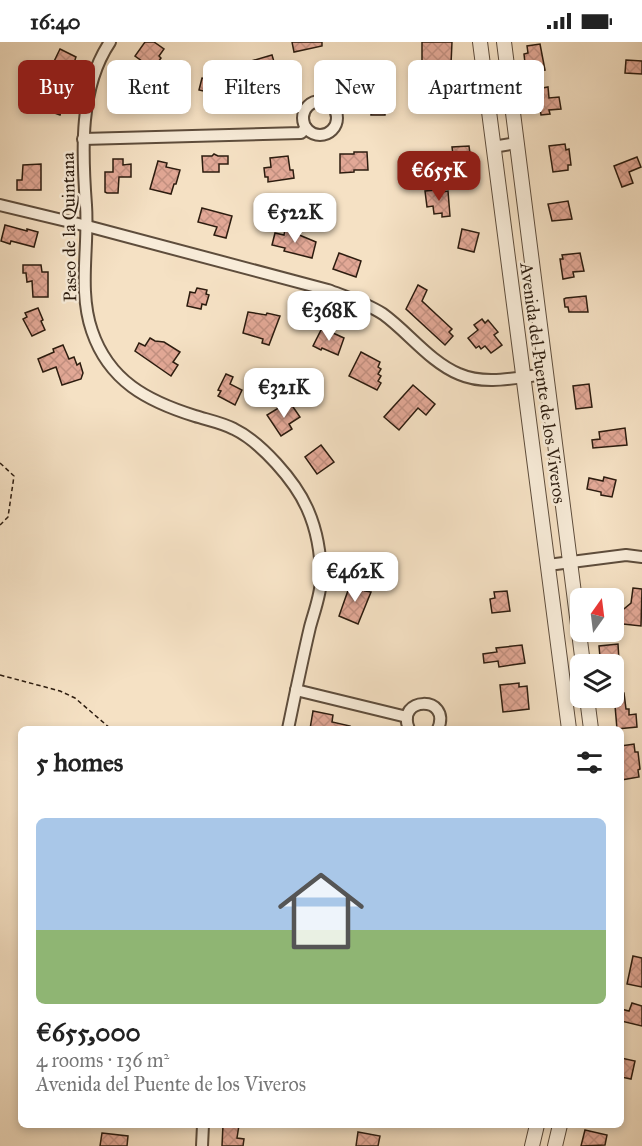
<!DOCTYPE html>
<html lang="en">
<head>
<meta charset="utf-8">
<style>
	body { margin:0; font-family:"IM FELL Great Primer",serif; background:#f2f2f2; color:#222; height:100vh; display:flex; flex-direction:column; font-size:22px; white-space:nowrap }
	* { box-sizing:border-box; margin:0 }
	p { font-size:20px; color:#767676 }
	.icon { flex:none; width:33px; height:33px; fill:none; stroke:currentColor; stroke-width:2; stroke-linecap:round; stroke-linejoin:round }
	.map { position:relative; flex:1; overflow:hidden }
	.details { position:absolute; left:18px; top:684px; width:606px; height:402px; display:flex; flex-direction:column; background:#fff; border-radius:9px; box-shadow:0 3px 9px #0003 }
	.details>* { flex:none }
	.guide { position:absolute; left:18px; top:18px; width:606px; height:54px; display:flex; gap:12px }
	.needle { width:39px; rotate:14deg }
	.tools { position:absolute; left:570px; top:546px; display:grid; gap:12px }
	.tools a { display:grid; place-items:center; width:54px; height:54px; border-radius:9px; background:#fff; box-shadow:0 3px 9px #0003; font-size:30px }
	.price { position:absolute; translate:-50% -51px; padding:0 14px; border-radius:12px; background:#fff; color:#222; font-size:20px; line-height:39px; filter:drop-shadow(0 2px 3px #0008) }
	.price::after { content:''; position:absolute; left:50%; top:36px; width:18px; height:14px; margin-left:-9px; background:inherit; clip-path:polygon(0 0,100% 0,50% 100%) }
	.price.selected { background:#8f2418; color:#fff }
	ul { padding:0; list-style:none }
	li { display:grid; align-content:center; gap:12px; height:318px; padding:0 18px }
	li+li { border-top:2px solid #e0e0e0 }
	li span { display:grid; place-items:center; height:186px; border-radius:9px; color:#555 }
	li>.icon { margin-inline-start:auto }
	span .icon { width:108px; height:108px; fill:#fffc; stroke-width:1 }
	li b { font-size:26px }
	h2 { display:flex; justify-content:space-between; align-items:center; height:72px; padding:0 18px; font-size:26px }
	.chip { padding:0 21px; border-radius:9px; background:#fff; box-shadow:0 3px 9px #0003; font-size:21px; line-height:54px }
	.chip.selected { background:#8f2418; color:#fff }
	.status { display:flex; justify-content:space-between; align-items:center; height:42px; padding:0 30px; background:#fff; direction:ltr }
	.status svg { height:16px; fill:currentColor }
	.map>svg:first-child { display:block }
	.building { fill:url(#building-cross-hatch); stroke:#2c1c0f; stroke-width:1.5 }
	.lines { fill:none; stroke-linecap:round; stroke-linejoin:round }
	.minor-casing { stroke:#5e4d3c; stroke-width:14 }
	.tertiary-casing { stroke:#5e4d3c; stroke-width:16 }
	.path { stroke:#2c1c0f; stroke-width:1.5; stroke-dasharray:4.5 3; stroke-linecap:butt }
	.minor { stroke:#f8ecd9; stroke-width:10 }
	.tertiary { stroke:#f8ecd9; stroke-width:14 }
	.labels { text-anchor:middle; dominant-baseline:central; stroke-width:5; stroke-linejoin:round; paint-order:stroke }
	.street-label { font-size:18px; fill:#2c1c0f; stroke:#f8ecd9 }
</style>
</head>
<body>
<div class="status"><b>16:40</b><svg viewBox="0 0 49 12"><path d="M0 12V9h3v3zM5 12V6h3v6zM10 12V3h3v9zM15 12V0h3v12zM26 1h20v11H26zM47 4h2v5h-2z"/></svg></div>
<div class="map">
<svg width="642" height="1104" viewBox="0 0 642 1104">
	<defs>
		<pattern id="building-cross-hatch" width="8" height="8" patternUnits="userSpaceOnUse" patternTransform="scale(1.5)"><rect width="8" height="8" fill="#e2a896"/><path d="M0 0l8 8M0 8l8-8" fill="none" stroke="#c29080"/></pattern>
	</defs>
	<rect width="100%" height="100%" fill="#f5e1c4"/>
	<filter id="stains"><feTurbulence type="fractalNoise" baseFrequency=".00333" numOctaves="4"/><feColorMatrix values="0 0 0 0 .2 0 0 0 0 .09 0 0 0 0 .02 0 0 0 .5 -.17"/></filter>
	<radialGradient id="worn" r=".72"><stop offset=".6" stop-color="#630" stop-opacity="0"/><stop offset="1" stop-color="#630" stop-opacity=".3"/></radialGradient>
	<g class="building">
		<polygon points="145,0 154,0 164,7 159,14 161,16 153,27 135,14"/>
		<polygon points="292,0 322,0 322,4 294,10"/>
		<polygon points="422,0 452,0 451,22 422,21"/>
		<polygon points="540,2 545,28 526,30 524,12 528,11 527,4"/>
		<polygon points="60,7 76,15 67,41 48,32"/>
		<polygon points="272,13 277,30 267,33 265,29 245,35 241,22"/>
		<polygon points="626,18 642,19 642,32 625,31"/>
		<polygon points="211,27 225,30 223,37 225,38 221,53 199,48 202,36 209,37"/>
		<polygon points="443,40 445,56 440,57 441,66 424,67 423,57 418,57 417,52 413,53 412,43"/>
		<polygon points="372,44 386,44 385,73 371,73"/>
		<polygon points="548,45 549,56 559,55 561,67 549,68 550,72 541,73 537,47"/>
		<polygon points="40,46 66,55 60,73 33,63"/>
		<polygon points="565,102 566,108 569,107 571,123 568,123 568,128 553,130 549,104"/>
		<polygon points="469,104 472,126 455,127 452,105"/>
		<polygon points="354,110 367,110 368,128 354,128 354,130 340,131 340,112 354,112"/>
		<polygon points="214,112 218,114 228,114 228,122 219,122 219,130 203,130 202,114 212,114"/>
		<polygon points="288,114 290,128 293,128 294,136 268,140 268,135 265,135 264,126 271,125 270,116"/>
		<polygon points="637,115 641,125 629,130 633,141 622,145 614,124"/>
		<polygon points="113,117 123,117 123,123 131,122 131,135 119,135 118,151 107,151 105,150 105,130 113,130"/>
		<polygon points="158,119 167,121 166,125 180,128 176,142 174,142 171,152 150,147"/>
		<polygon points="41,122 41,148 17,148 17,138 22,138 23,123"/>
		<polygon points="436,148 436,151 448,149 450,174 442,175 442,171 434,172 433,164 427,165 425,149"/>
		<polygon points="568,159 572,177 552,179 548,162"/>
		<polygon points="202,166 232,174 226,196 214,193 217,185 198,180"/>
		<polygon points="5,183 27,189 27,187 38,190 34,205 11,199 10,202 1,199"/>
		<polygon points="285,187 316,200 312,216 284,209 285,206 272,203 275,191 284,193"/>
		<polygon points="462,187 479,191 474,210 458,206"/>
		<polygon points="339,211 361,219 356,235 333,227"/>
		<polygon points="580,211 584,229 573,230 574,235 563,237 560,217 563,217 562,213"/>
		<polygon points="23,223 41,223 42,230 48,230 48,255 33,255 32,239 27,240 26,231 23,231"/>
		<polygon points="418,243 427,248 422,259 452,287 449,290 453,294 445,303 406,267"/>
		<polygon points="197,246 207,248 206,252 209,253 206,263 202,262 201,267 187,264 190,250 195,251"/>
		<polygon points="586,254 588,270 569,270 568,265 565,265 564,257 566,256"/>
		<polygon points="38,266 43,278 41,279 45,288 32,294 23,277 27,275 25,271"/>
		<polygon points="248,270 266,273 267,271 280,274 269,303 262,301 263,297 243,291"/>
		<polygon points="482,277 485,281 488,278 498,290 494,293 502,303 491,311 485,304 481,307 479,304 476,306 468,296 478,288 474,283"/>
		<polygon points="322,286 344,296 338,313 322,306 321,308 313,304"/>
		<polygon points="150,296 155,299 164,300 180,310 173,320 178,323 171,334 135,309 139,301 145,304"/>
		<polygon points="63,303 69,317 74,315 77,323 80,321 83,331 81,337 62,343 56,325 43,330 38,317 54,310 53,307"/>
		<polygon points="361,310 380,320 378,325 381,327 378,332 381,334 378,339 381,341 377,348 349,334"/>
		<polygon points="226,332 233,335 230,342 242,348 235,363 218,354 221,349 218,348"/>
		<polygon points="589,342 592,365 576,367 573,344"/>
		<polygon points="413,343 435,362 426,373 418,366 399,388 384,375"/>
		<polygon points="291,362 300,375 289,382 292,387 281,394 267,373 280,365 281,367"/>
		<polygon points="625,386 627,403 593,406 592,398 600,397 599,390"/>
		<polygon points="321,403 334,420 317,432 305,415"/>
		<polygon points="604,435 616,438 612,455 601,453 601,450 587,447 589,436 603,439"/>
		<polygon points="351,540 367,546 365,549 371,550 358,582 339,574"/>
		<polygon points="633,546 642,547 641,584 614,581 614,570 619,571 631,561"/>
		<polygon points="507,549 510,569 492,571 490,557 495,556 494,550"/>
		<polygon points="618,602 619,619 609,622 603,621 603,615 600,615 599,604"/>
		<polygon points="522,603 525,621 499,625 498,619 484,621 483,612 497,610 496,606"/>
		<polygon points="519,641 519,645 527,644 529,667 503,670 500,643"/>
		<polygon points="624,651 626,667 629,667 629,673 636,672 637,685 617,687 614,652"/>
		<polygon points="313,669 333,673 332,680 350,684 349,687 310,687"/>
		<polygon points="634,702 635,710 638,710 640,727 638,728 639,735 621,738 621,704"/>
		<polygon points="633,914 642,916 642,945 627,942"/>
		<polygon points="632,961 642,964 642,984 621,979 621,967 629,969"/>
		<polygon points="621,1016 635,1019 631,1037 621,1035"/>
		<polygon points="223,1083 239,1083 237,1096 244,1097 243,1104 222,1104"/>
		<polygon points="585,1088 607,1093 605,1103 581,1104"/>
		<polygon points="358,1090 380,1094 378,1104 356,1104"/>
		<polygon points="102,1091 128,1094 127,1104 100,1104"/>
	</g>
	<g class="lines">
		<g class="minor-casing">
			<g id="minor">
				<path d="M110,0C79,46 82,110 86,163C89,204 78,249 92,289C109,339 147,359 195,374C208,378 223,381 234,387C261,400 295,439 307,466C317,488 321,512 321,537C321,552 314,570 310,585C302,619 295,653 288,687"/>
				<circle cx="320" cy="76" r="17"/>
				<polyline points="83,97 301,91 306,86"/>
				<polyline points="493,105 517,101"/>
				<path d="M0,163L87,184L328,248C346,255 366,261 383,272C408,290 430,320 459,332C486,344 518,335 546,332"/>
				<polyline points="548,523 626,513 642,515"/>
				<polyline points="296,648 407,675"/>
				<path d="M409,687C395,654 452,653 438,687"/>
				<polyline points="202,1104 203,1083"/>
			</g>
		</g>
		<g class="tertiary-casing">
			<g id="tertiary">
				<polyline points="480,0 569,687"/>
				<polyline points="504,0 583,622"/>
				<polyline points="587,656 591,687"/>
				<polyline points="532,1104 537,1083"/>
				<polyline points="555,1104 560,1083"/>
			</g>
		</g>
		<g class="path">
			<polyline points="0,421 14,434 8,475 0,483"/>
			<polyline points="0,633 60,649 75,656 111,687"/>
		</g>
		<use href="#minor" class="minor"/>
		<use href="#tertiary" class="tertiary"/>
	</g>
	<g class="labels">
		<g class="street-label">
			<text transform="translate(69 185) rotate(-91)">Paseo de la Quintana</text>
			<text transform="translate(543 341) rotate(82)">Avenida del Puente de los Viveros</text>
		</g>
	</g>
	<rect width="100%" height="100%" filter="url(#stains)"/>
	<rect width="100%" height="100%" fill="url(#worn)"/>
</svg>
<div class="tools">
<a><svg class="needle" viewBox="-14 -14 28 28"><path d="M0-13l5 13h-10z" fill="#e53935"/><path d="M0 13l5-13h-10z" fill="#767676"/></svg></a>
<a><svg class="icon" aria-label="layers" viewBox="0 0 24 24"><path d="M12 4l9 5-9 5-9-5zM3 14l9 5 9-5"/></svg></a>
</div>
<b class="price selected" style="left:439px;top:160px">€655K</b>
<b class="price" style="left:295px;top:202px">€522K</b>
<b class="price" style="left:329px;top:300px">€368K</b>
<b class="price" style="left:284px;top:377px">€321K</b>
<b class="price" style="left:355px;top:561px">€462K</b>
<div class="guide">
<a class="chip selected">Buy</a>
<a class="chip">Rent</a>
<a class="chip">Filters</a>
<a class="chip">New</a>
<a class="chip">Apartment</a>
</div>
<section class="details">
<h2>5 homes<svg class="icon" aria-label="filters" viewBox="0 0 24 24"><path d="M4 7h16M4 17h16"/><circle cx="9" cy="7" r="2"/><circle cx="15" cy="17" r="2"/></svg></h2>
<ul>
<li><span style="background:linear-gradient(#a9c7e8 60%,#8fb573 0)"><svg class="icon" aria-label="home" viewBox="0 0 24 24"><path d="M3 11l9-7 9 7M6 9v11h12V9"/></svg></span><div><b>€655,000</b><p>4 rooms · 136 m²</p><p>Avenida del Puente de los Viveros</p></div></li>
</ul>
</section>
</div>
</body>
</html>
